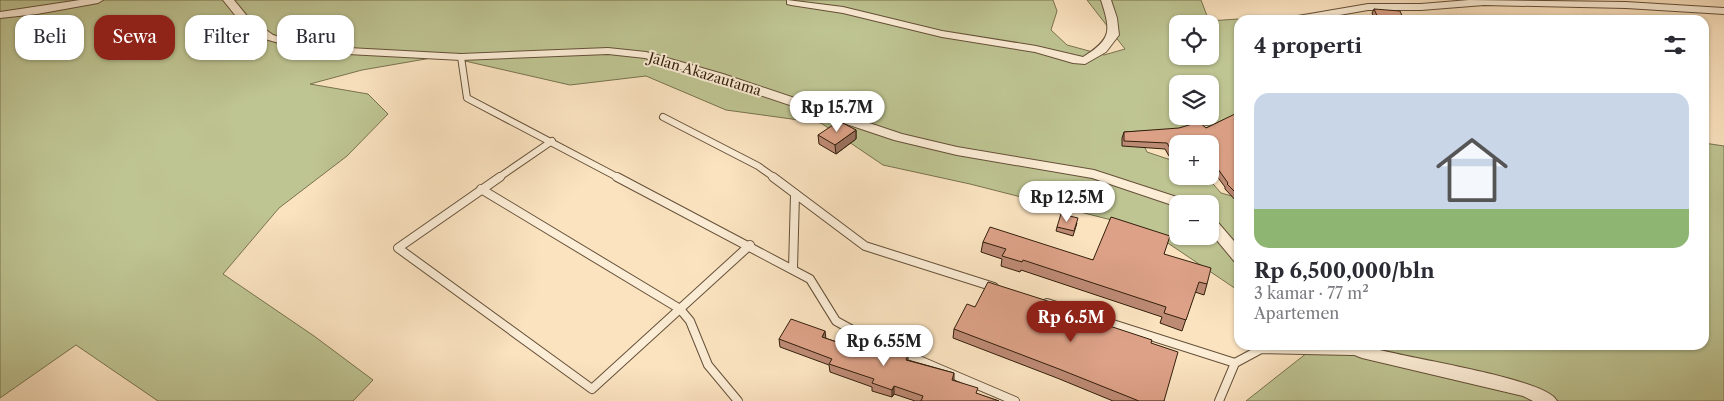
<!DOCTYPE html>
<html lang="id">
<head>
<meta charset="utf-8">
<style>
	body { margin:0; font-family:"Libre Caslon Text",serif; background:#f2f2f3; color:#2b2b33; height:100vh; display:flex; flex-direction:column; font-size:19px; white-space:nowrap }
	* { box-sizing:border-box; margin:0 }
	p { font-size:16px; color:#7c7c81 }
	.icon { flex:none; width:28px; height:28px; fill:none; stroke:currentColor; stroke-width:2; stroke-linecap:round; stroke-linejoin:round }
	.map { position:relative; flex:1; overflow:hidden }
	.side { position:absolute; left:1234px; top:15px; width:475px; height:335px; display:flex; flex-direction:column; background:#fff; border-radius:15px; box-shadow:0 1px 4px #0004 }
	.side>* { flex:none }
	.top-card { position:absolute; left:15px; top:15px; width:475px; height:45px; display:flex; gap:10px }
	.buttons { position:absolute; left:1169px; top:15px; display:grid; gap:10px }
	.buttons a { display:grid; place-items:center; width:50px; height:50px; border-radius:10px; background:#fff; box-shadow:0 1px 4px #0004; font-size:25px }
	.price { position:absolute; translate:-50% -42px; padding:0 11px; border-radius:18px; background:#fff; color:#222; font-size:16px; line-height:32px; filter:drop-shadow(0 1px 2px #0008) }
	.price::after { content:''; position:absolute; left:50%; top:30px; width:15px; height:11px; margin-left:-8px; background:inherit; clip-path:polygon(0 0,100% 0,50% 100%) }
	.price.on { background:#8f2418; color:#fff }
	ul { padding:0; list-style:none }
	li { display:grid; align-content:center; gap:10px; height:265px; padding:0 20px }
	li span { display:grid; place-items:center; height:155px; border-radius:15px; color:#555 }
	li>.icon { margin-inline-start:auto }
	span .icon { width:90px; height:90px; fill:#fffc; stroke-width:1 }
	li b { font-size:21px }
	h2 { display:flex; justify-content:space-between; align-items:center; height:60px; padding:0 20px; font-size:21px }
	.tag { padding:0 18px; border-radius:15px; background:#fff; box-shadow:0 1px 4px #0004; font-size:18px; line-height:45px }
	.tag.on { background:#8f2418; color:#fff }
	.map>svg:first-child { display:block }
	.green { fill:#bec492; stroke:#78724e; fill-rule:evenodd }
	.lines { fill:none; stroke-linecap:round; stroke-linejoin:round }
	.service-far1-casing { stroke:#655038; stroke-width:8 }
	.service-casing { stroke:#655038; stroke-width:10 }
	.minor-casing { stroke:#655038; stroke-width:2 }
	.service-far1 { stroke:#fcedd6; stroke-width:6 }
	.service { stroke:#fcedd6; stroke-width:8 }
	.minor { fill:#fcedd6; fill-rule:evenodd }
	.wall { fill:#bd8a74; stroke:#331f0b }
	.shaded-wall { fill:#9a715e; stroke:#331f0b }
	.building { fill:#dca187; stroke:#331f0b }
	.labels { text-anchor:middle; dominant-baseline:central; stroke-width:4; stroke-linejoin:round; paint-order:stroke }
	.street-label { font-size:14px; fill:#331f0b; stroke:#fcedd6 }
</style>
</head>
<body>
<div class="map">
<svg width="1724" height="401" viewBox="0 0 1724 401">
	<rect width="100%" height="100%" fill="#fbe3c0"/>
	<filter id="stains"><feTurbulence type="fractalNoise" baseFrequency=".004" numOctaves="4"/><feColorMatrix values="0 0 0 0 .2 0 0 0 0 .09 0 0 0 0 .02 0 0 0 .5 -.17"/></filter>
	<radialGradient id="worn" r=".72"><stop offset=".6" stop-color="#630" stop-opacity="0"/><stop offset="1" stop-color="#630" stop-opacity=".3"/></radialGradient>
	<g class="green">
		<path d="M0,0H1053L1057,11L1051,30L1067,45L1104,55L1125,49L1087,0H1201L1209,21L1238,19L1239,20V122L1138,133L1147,152L1177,162L1178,176H1206L1221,193L1239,198V291L1147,229L970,184L883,165L821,123L726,110L646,76L570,85L443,56L362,70L310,84L368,94L388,114L347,156L279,208L223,274L314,336L373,380L353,401H158L76,345L0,398ZM1178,24H1210V56H1178ZM1178,84H1210V116H1178ZM1178,204H1210V236H1178Z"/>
		<polygon points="1704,143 1724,146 1724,401 1246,401 1317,345 1704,345"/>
	</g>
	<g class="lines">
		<g class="service-far1-casing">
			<g id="service-far1">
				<polyline points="461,57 467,98 619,178"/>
				<polyline points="663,117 758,166 775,178"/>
				<polyline points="498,178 552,141"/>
			</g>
		</g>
		<g class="service-casing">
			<g id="service">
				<polyline points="500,177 398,248 592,389 750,245"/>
				<polyline points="617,177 810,279 836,321 865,337 1015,401"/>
				<polyline points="773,177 865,246 994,287"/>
				<polyline points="481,189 680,309 690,321 708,365 738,401"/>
				<polyline points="793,269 795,194"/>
				<polyline points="1047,303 1235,363"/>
				<polyline points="1219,401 1235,363 1261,349 1352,351"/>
			</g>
		</g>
		<g class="minor-casing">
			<g id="minor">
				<polygon points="80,0 103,0 98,3 37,14 0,18 0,12"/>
				<polygon points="223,0 234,0 247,16 273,35 311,46 461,54 608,48 646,52 723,74 902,134 957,147 1094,170 1189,201 1191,204 1178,204 1178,207 1092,178 957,155 894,140 715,80 645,58 608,54 461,60 310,52 265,39 239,20"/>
				<path d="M787,0L843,7L942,31L1036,46L1083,57C1112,39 1111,31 1101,0H1111L1117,18L1119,35L1106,52L1085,64L1073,63L1035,52L942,37L843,13L791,5L787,4Z"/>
				<polygon points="1469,0 1626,2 1724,8 1724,14 1626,8 1484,5 1421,10 1368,10 1311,20 1287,20 1292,17 1368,4 1421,4"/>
				<polygon points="1210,217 1215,219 1239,247 1239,262 1234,261 1210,232"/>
				<path d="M1337,345H1362C1394,357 1546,377 1557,401H1533L1523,396L1362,358L1339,349Z"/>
			</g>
		</g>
		<use href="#service-far1" class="service-far1"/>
		<use href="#service" class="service"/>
		<use href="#minor" class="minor"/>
	</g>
	<g class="wall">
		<polygon points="1374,9 1404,20 1375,20 1372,13"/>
		<polygon points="1239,114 1239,204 1225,189 1225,187 1210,167 1210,144 1178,144 1178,155 1169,156 1165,149 1122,146 1122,138 1124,132 1206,128"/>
		<polygon points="856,130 856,139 836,154 819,144 818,135"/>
		<polygon points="1077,223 1073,236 1056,231 1057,227"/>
		<polygon points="983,242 1093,260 1164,254 1207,284 1204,295 1195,292 1182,331 1160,323 1162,317 1021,270 1020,272 1001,266 1002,259 981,252"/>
		<polygon points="975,307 1056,308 1151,343 1164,401 1113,401 1057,378 953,338 954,329"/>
		<polygon points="825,338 884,358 908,355 908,360 954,373 954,380 977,394 999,401 915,401 894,394 892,397 872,391 872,387 830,372 829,365 780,347 779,339"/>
	</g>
	<g class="shaded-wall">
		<polygon points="856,130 856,139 836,154 835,145"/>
		<polygon points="825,331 826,339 822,337"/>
		<polygon points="894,386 894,394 892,397 892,390"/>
	</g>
	<g class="building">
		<polygon points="1374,9 1400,11 1404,20 1379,20"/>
		<polygon points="1237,113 1239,114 1239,196 1227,184 1228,183 1210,158 1210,144 1178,144 1178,150 1171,150 1167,143 1124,141 1124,132 1179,128 1199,122 1206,128"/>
		<polygon points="839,121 856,130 835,145 818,135"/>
		<polygon points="1061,214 1078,218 1074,231 1057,227"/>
		<polygon points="1111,217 1170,236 1164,254 1211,268 1207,284 1199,282 1186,320 1164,313 1166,307 1023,260 1022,262 1002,256 1006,249 983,242 990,227 1093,260"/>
		<polygon points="988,282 1057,304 1055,308 1152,340 1151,343 1178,352 1164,401 1139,401 1059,369 954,329 967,304 975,307"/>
		<polygon points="791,319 825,331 822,337 884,358 889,349 908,355 906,360 954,373 952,380 978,388 976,393 999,401 921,401 923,396 894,386 892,390 872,383 874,379 829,364 832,359 779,339"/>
	</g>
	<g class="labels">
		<g class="street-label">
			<text transform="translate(705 74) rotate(17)">Jalan Akazautama</text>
		</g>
	</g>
	<rect width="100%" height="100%" filter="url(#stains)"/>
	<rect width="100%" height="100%" fill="url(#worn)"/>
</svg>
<div class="buttons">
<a><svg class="icon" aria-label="locate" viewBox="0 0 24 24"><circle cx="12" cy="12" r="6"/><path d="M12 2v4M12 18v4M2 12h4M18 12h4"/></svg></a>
<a><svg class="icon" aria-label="layers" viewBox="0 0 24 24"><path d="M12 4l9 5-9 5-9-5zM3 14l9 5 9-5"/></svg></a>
<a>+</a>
<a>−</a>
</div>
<b class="price" style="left:837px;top:133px">Rp 15.7M</b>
<b class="price" style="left:1067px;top:223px">Rp 12.5M</b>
<b class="price on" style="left:1071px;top:343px">Rp 6.5M</b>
<b class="price" style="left:884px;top:367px">Rp 6.55M</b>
<div class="top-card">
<a class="tag">Beli</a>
<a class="tag on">Sewa</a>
<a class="tag">Filter</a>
<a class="tag">Baru</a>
</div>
<section class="side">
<h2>4 properti<svg class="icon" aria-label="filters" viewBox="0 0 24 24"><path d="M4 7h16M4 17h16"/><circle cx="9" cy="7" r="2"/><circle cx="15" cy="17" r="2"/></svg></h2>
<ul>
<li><span style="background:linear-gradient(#c9d6e8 75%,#8fb573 0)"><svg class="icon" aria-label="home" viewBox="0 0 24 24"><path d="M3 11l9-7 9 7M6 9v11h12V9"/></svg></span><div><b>Rp 6,500,000/bln</b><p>3 kamar · 77 m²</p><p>Apartemen</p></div></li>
</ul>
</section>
</div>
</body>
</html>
